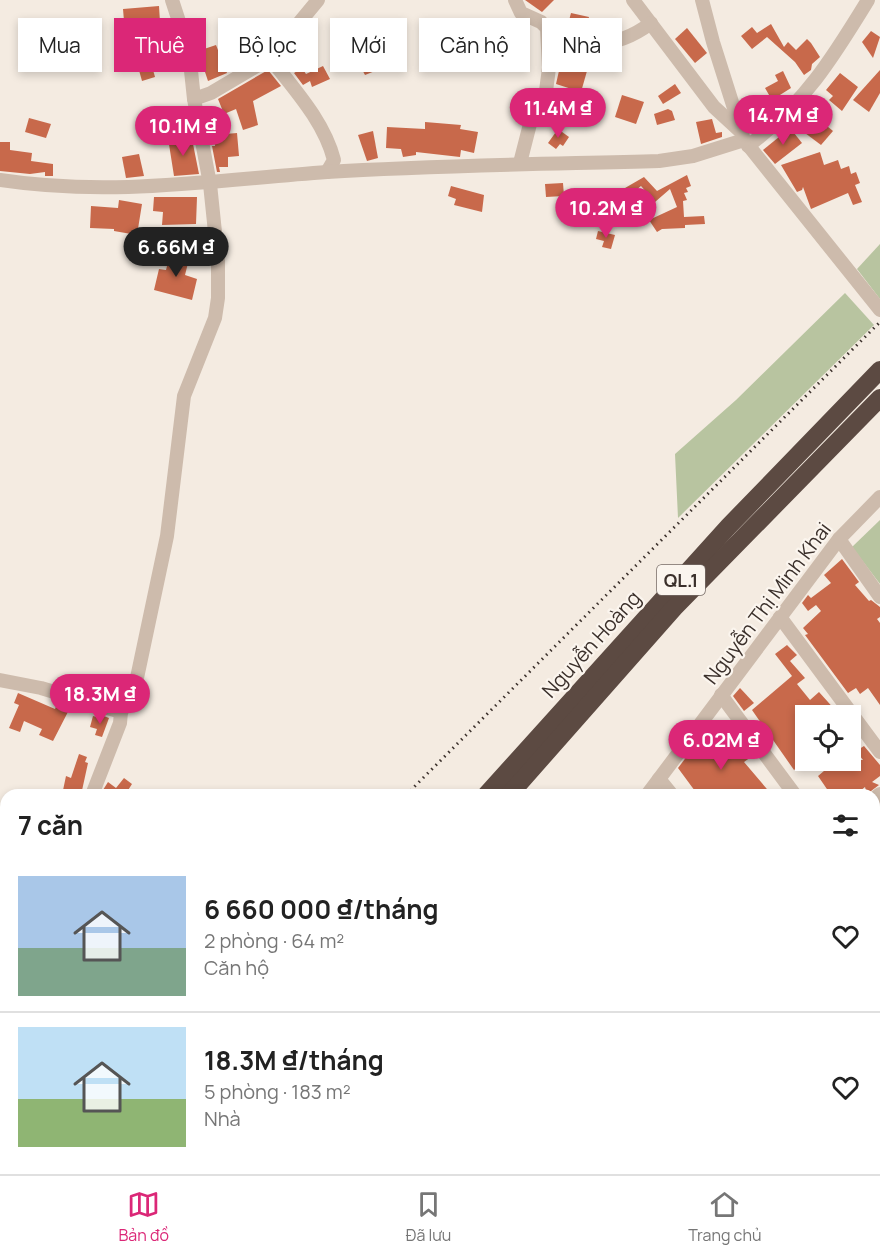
<!DOCTYPE html>
<html lang="vi">
<head>
<meta charset="utf-8">
<style>
	body { margin:0; font-family:Manrope,sans-serif; background:#f6f6f6; color:#222; height:100vh; display:flex; flex-direction:column; font-size:22px; white-space:nowrap }
	* { box-sizing:border-box; margin:0 }
	p { font-size:20px; color:#767676 }
	.icon { flex:none; width:33px; height:33px; fill:none; stroke:currentColor; stroke-width:2; stroke-linecap:round; stroke-linejoin:round }
	.map { position:relative; flex:1; overflow:hidden }
	.details { position:absolute; left:0px; top:789px; width:880px; height:386px; display:flex; flex-direction:column; background:#fff; border-radius:18px 18px 0 0; box-shadow:0 3px 9px #0003 }
	.details>* { flex:none }
	.banner { position:absolute; left:18px; top:18px; width:844px; height:54px; display:flex; gap:12px }
	.buttons { position:absolute; left:795px; top:705px; display:grid; gap:12px }
	.buttons a { display:grid; place-items:center; width:66px; height:66px; border-radius:0px; background:#fff; box-shadow:0 3px 9px #0003; font-size:30px }
	.price { position:absolute; translate:-50% -51px; padding:0 14px; border-radius:21px; background:#db2777; color:#fff; font-size:20px; line-height:39px; filter:drop-shadow(0 2px 3px #0008) }
	.price::after { content:''; position:absolute; left:50%; top:36px; width:18px; height:14px; margin-left:-9px; background:inherit; clip-path:polygon(0 0,100% 0,50% 100%) }
	.price.active { background:#222; color:#fff }
	ul { padding:0; list-style:none }
	li { display:flex; align-items:center; gap:18px; height:150px; padding:0 18px }
	li+li { border-top:2px solid #e0e0e0 }
	li span { display:grid; place-items:center; flex:none; width:168px; height:120px; border-radius:0px; color:#555 }
	li>.icon { margin-inline-start:auto }
	span .icon { width:72px; height:72px; fill:#fffc; stroke-width:1 }
	li b { font-size:26px }
	h2 { display:flex; justify-content:space-between; align-items:center; height:72px; padding:0 18px; font-size:26px }
	.tag { padding:0 21px; border-radius:0px; background:#fff; box-shadow:0 3px 9px #0003; font-size:21px; line-height:54px }
	.tag.active { background:#db2777; color:#fff }
	.menu { display:flex; justify-content:space-around; align-items:center; height:84px; border-top:2px solid #e0e0e0; background:#fff; font-size:16px; color:#767676 }
	.menu a { display:grid; justify-items:center; gap:3px }
	.menu .active { color:#db2777 }
	.map>svg:first-child { display:block }
	.green { fill:#b8c4a0 }
	.building { fill:#c8694b }
	.lines { fill:none; stroke-linecap:round; stroke-linejoin:round }
	.minor { stroke:#cdbbac; stroke-width:14 }
	.highway { stroke:#5c4a42; stroke-width:18 }
	.rail { stroke:#3b302b; stroke-width:3; stroke-dasharray:1.5 4.5; stroke-linecap:butt }
	.labels { text-anchor:middle; dominant-baseline:central; stroke-width:4.5; stroke-linejoin:round; paint-order:stroke }
	.shield { fill:#fbf5ee; stroke:#756b66; stroke-width:1.5 }
	.shield-label { font-size:18px; font-weight:bold; fill:#3b302b }
	.street-label { font-size:20px; fill:#3b302b; stroke:#fbf5ee }
</style>
</head>
<body>
<div class="map">
<svg width="880" height="1174" viewBox="0 0 880 1174">
	<rect width="100%" height="100%" fill="#f4ebe1"/>
	<g class="green">
		<polygon points="880,244 880,299 857,269"/>
		<polygon points="845,293 874,325 678,518 675,454 736,400"/>
		<polygon points="880,520 880,584 852,547"/>
	</g>
	<g class="building">
		<polygon points="525,0 554,0 542,12"/>
		<polygon points="159,6 160,22 169,20 180,53 149,59 132,38 157,18 124,21 123,9"/>
		<polygon points="571,13 589,17 585,33 567,28"/>
		<polygon points="771,24 784,47 788,42 796,50 807,39 811,43 820,57 812,64 811,70 804,75 795,62 767,37 752,49 741,36 752,27 757,33"/>
		<polygon points="687,28 707,53 695,63 675,39"/>
		<polygon points="871,31 880,37 873,58 862,42"/>
		<polygon points="370,42 377,57 387,53 392,68 381,72 380,69 365,75 352,51"/>
		<polygon points="216,45 227,73 208,81 198,51"/>
		<polygon points="150,59 155,77 142,81 137,63"/>
		<polygon points="561,62 587,71 581,92 556,84"/>
		<polygon points="323,66 330,79 312,87 310,81 303,85 294,73 302,68 306,74"/>
		<polygon points="268,70 281,86 253,101 258,125 243,130 236,109 224,114 218,99"/>
		<polygon points="880,70 880,93 869,112 853,100"/>
		<polygon points="783,71 791,88 772,100 765,88 778,81 775,75"/>
		<polygon points="840,73 858,87 842,111 829,100 833,96 826,90"/>
		<polygon points="675,84 681,93 663,104 658,96"/>
		<polygon points="622,95 644,102 636,124 615,117"/>
		<polygon points="775,100 776,110 764,122 748,123 744,103"/>
		<polygon points="174,108 175,117 149,121 148,112"/>
		<polygon points="668,109 672,111 675,120 657,125 654,114"/>
		<polygon points="816,117 833,131 821,145 805,133"/>
		<polygon points="29,118 51,124 46,138 25,132"/>
		<polygon points="712,119 716,133 722,132 722,137 701,144 696,122"/>
		<polygon points="425,122 461,125 460,129 478,132 474,153 461,150 460,157 416,152 416,155 403,157 401,149 386,148 387,127 425,129"/>
		<polygon points="790,128 802,143 775,164 763,150"/>
		<polygon points="558,129 569,137 563,146 560,144 556,149 548,143"/>
		<polygon points="373,131 378,158 367,161 358,135"/>
		<polygon points="237,133 239,156 228,157 228,167 219,167 220,172 217,172 212,146 215,146 214,135"/>
		<polygon points="187,135 189,145 193,144 199,174 174,176 168,138"/>
		<polygon points="0,142 10,142 10,150 32,153 31,161 53,164 53,176 45,176 45,172 30,174 0,171"/>
		<polygon points="820,152 824,165 838,160 841,169 849,166 851,174 856,172 860,183 855,185 862,202 853,205 848,193 811,209 803,187 802,190 797,192 781,165"/>
		<polygon points="139,154 144,176 126,178 122,157"/>
		<polygon points="687,175 691,186 686,188 688,192 684,193 687,200 683,201 684,217 704,216 705,224 685,225 685,228 662,229 657,232 649,220 677,207 670,189 655,202 641,186 630,195 625,188 644,177 657,191"/>
		<polygon points="563,183 564,196 546,197 545,184"/>
		<polygon points="451,186 484,195 482,212 454,205 456,199 448,196"/>
		<polygon points="154,197 197,197 196,224 162,225 163,212 153,211"/>
		<polygon points="119,200 142,204 137,235 114,231 114,229 90,228 91,206 118,208"/>
		<polygon points="598,231 615,235 611,249 602,247 604,241 596,239"/>
		<polygon points="171,251 190,255 185,275 197,279 192,300 154,290 159,269 166,270"/>
		<polygon points="842,559 859,582 855,585 869,601 871,600 880,607 880,617 877,619 880,623 880,705 868,688 860,694 856,688 848,693 805,635 808,634 803,628 821,611 816,605 808,611 802,603 808,595 811,598 831,583 824,575"/>
		<polygon points="787,645 797,655 790,661 805,678 797,684 810,700 819,692 837,712 833,716 806,716 806,761 794,770 752,710 792,676 775,654"/>
		<polygon points="740,688 754,703 744,711 733,696"/>
		<polygon points="18,693 55,709 58,702 71,706 53,741 39,735 42,729 24,721 20,732 9,728 19,705 14,703"/>
		<polygon points="101,715 109,718 102,737 95,735 97,729 90,727 93,716 100,718"/>
		<polygon points="725,731 730,737 724,742 735,757 745,749 751,757 744,762 772,795 698,795 692,787 678,768 697,743 701,749"/>
		<polygon points="864,746 880,765 880,776 872,782 879,785 867,794 865,787 855,795 831,795 818,776 837,760 863,760 856,751"/>
		<polygon points="79,754 87,757 85,762 88,763 81,795 62,795 66,776 71,778"/>
		<polygon points="124,778 132,784 125,795 110,795 103,790 108,782 116,788"/>
	</g>
	<g class="lines">
		<g class="minor">
			<polyline points="515,0 521,13 541,22 547,28 549,68 546,91 530,124 520,163"/>
			<polyline points="633,0 714,107 739,130"/>
			<polyline points="702,0 713,42 744,140 880,310"/>
			<path d="M547,28C583,50 618,48 651,23"/>
			<path d="M270,58C294,89 324,121 334,160L327,172"/>
			<polyline points="194,99 211,93 270,58 318,0"/>
			<path d="M748,146C804,104 832,59 868,0"/>
			<path d="M0,180C111,197 216,180 327,172C437,165 548,164 659,161L693,156L744,140"/>
			<polyline points="839,539 880,597"/>
			<polyline points="780,617 880,752"/>
			<polyline points="0,680 41,688 121,712 120,723 92,795"/>
			<polyline points="721,695 795,795"/>
			<polyline points="121,712 134,692 167,536 184,396 215,318 218,298 218,261 210,184 194,99 189,52 172,0"/>
			<polyline points="659,779 672,795"/>
			<polyline points="647,795 839,539 880,497"/>
			<polyline points="874,799 880,794"/>
			<polyline points="874,903 880,911"/>
			<polyline points="874,933 880,930"/>
			<polyline points="874,1050 880,1046"/>
			<polyline points="56,1168 59,1174"/>
			<polyline points="217,1168 223,1174"/>
			<polyline points="391,1168 400,1174"/>
			<polyline points="581,1168 585,1174"/>
			<polyline points="696,1168 700,1174"/>
			<polyline points="713,1174 720,1168"/>
		</g>
		<g class="highway">
			<polyline points="486,795 728,527 880,370"/>
			<polyline points="509,795 674,608 880,398"/>
			<polyline points="150,1174 155,1168"/>
			<polyline points="173,1174 178,1168"/>
		</g>
		<g class="rail">
			<polyline points="406,795 880,322"/>
			<polyline points="26,1174 32,1168"/>
		</g>
	</g>
	<g class="labels">
		<rect class="shield" x="657" y="565" width="48" height="30" rx="4.5"/>
		<g class="shield-label">
			<text x="681" y="580">QL.1</text>
		</g>
		<g class="street-label">
			<text transform="translate(767 603) rotate(-53)">Nguyễn Thị Minh Khai</text>
			<text transform="translate(591 644) rotate(-48)">Nguyễn Hoàng</text>
		</g>
	</g>
</svg>
<div class="buttons">
<a><svg class="icon" aria-label="locate" viewBox="0 0 24 24"><circle cx="12" cy="12" r="6"/><path d="M12 2v4M12 18v4M2 12h4M18 12h4"/></svg></a>
</div>
<b class="price" style="left:558px;top:139px">11.4M ₫</b>
<b class="price" style="left:783px;top:146px">14.7M ₫</b>
<b class="price" style="left:183px;top:157px">10.1M ₫</b>
<b class="price" style="left:606px;top:239px">10.2M ₫</b>
<b class="price active" style="left:176px;top:278px">6.66M ₫</b>
<b class="price" style="left:100px;top:725px">18.3M ₫</b>
<b class="price" style="left:721px;top:771px">6.02M ₫</b>
<div class="banner">
<a class="tag">Mua</a>
<a class="tag active">Thuê</a>
<a class="tag">Bộ lọc</a>
<a class="tag">Mới</a>
<a class="tag">Căn hộ</a>
<a class="tag">Nhà</a>
</div>
<section class="details">
<h2>7 căn<svg class="icon" aria-label="filters" viewBox="0 0 24 24"><path d="M4 7h16M4 17h16"/><circle cx="9" cy="7" r="2"/><circle cx="15" cy="17" r="2"/></svg></h2>
<ul>
<li><span style="background:linear-gradient(#a9c7e8 60%,#7fa58c 0)"><svg class="icon" aria-label="home" viewBox="0 0 24 24"><path d="M3 11l9-7 9 7M6 9v11h12V9"/></svg></span><div><b>6 660 000 ₫/tháng</b><p>2 phòng · 64 m²</p><p>Căn hộ</p></div><svg class="icon" aria-label="heart" viewBox="0 0 24 24"><path d="M12 20l-8-8c-3-5 5-10 8-4 3-6 11-1 8 4z"/></svg></li>
<li><span style="background:linear-gradient(#bfe0f5 60%,#8fb573 0)"><svg class="icon" aria-label="home" viewBox="0 0 24 24"><path d="M3 11l9-7 9 7M6 9v11h12V9"/></svg></span><div><b>18.3M ₫/tháng</b><p>5 phòng · 183 m²</p><p>Nhà</p></div><svg class="icon" aria-label="heart" viewBox="0 0 24 24"><path d="M12 20l-8-8c-3-5 5-10 8-4 3-6 11-1 8 4z"/></svg></li>
</ul>
</section>
</div>
<nav class="menu">
<a class="active"><svg class="icon" aria-label="map" viewBox="0 0 24 24"><path d="M3 6l6-2 6 2 6-2v14l-6 2-6-2-6 2zM9 4v14M15 6v14"/></svg>Bản đồ</a>
<a><svg class="icon" aria-label="saved" viewBox="0 0 24 24"><path d="M7 4h10v16l-5-4-5 4z"/></svg>Đã lưu</a>
<a><svg class="icon" aria-label="home" viewBox="0 0 24 24"><path d="M3 11l9-7 9 7M6 9v11h12V9"/></svg>Trang chủ</a>
</nav>
</body>
</html>
